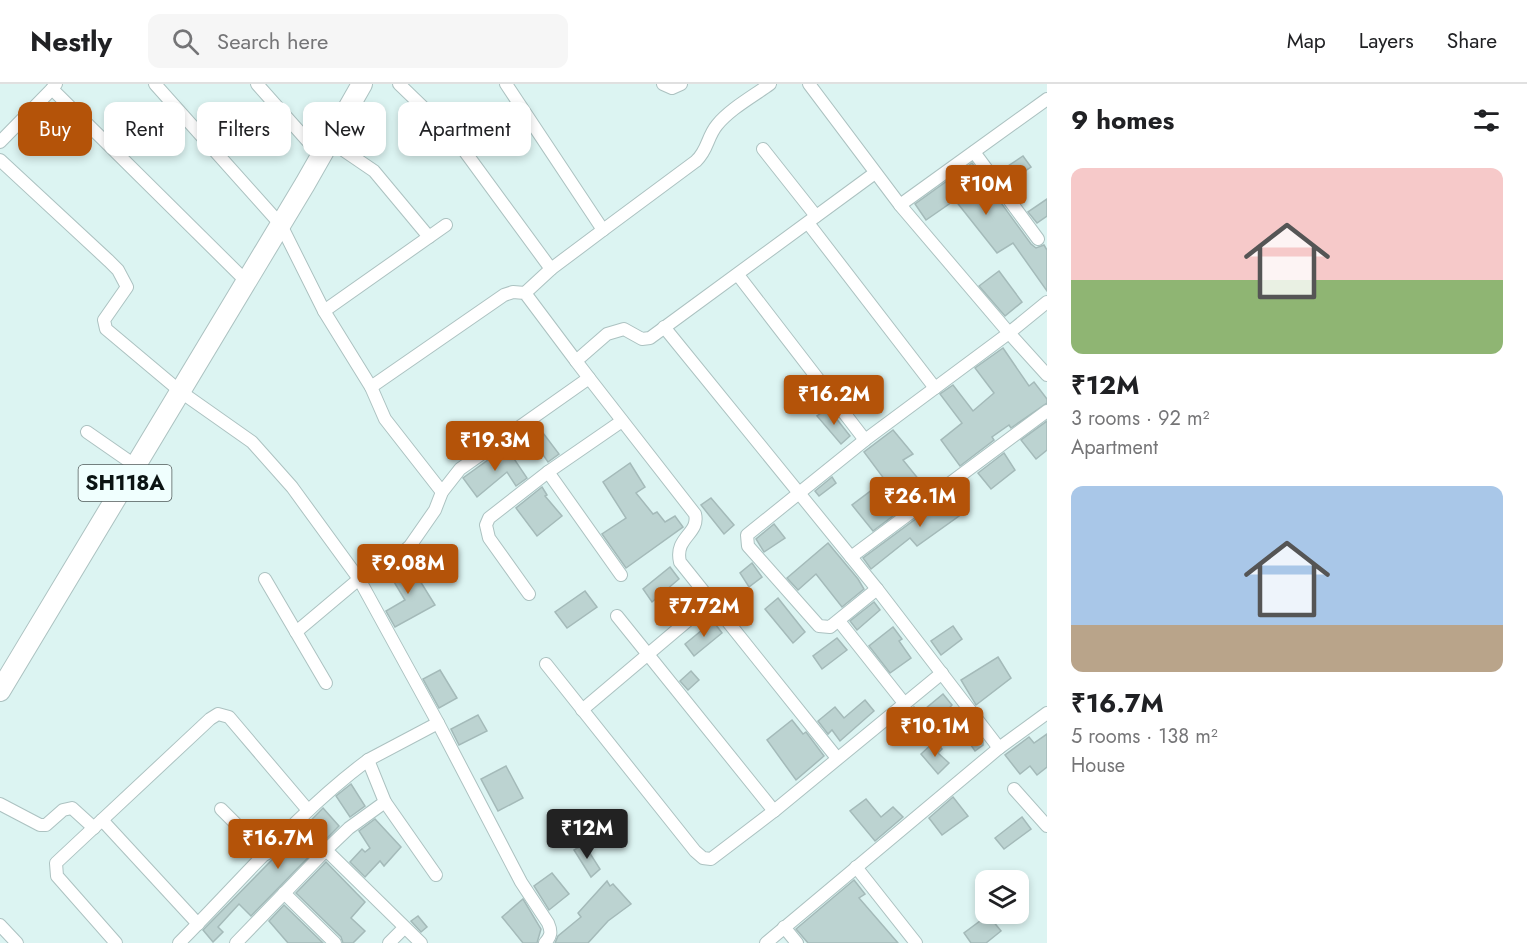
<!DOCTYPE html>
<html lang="en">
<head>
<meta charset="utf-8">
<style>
	body { margin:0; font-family:Jost,sans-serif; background:#f6f6f6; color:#202124; height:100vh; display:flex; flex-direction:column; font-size:22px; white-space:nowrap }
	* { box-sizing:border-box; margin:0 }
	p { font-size:20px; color:#757577 }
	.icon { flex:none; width:33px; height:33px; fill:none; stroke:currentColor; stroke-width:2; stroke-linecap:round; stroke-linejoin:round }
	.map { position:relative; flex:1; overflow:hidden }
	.panel { display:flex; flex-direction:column; background:#fff; width:480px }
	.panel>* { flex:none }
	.top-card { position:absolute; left:18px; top:18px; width:570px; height:54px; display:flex; gap:12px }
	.controls { position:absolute; left:975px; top:786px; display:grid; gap:12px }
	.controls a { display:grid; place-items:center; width:54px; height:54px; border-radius:12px; background:#fff; box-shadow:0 3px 9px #0003; font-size:30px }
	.price { position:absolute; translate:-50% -51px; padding:0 14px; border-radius:6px; background:#b45309; color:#fff; font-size:20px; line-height:39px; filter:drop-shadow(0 2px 3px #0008) }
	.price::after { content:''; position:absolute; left:50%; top:36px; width:18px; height:14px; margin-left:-9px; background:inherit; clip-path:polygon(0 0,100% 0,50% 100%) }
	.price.selected { background:#222; color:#fff }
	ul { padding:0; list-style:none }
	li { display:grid; align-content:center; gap:12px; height:318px; padding:0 24px }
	li span { display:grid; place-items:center; height:186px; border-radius:12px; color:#555 }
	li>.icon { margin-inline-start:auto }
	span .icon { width:108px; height:108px; fill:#fffc; stroke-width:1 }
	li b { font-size:26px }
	h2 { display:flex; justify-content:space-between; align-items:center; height:72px; padding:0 24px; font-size:26px }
	.chip { padding:0 21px; border-radius:12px; background:#fff; box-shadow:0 3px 9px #0003; font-size:21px; line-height:54px }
	.chip.selected { background:#b45309; color:#fff }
	header { display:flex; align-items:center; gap:36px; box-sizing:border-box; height:84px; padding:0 30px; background:#fff; border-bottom:2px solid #e0e0e0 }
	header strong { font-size:28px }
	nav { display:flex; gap:33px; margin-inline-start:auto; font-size:21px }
	.search { width:420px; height:54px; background:#f6f6f6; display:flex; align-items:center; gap:15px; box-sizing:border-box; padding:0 21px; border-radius:12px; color:#757577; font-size:22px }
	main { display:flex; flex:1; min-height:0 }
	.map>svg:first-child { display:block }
	.building { fill:#bcd3d1; stroke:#a4bab9; stroke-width:1.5 }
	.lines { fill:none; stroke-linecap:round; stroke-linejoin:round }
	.street-casing { stroke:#acc2c1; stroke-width:14 }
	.primary-casing { stroke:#acc2c1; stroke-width:22 }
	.street { stroke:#fff; stroke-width:12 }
	.primary { stroke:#fff; stroke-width:20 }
	.labels { text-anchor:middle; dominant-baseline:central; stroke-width:4.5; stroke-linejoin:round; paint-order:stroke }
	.shield { fill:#f0fffe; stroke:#505a5a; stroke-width:1.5 }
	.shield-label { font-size:21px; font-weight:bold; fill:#0b1413 }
</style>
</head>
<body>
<header>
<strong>Nestly</strong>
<div class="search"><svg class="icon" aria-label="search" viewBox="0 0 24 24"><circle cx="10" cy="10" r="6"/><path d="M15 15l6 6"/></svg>Search here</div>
<nav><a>Map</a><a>Layers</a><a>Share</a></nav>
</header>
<main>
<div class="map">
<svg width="1047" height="859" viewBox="0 0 1047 859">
	<rect width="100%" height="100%" fill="#dcf4f2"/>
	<g class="building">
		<polygon points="1023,72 1031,83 1007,99 999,88"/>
		<polygon points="972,79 1031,160 1036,164 1044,161 1047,166 1047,207 1013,159 997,169 955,116 926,136 915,120"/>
		<polygon points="1047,115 1047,132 1037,139 1028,128"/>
		<polygon points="999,187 1022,218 1005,232 979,202"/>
		<polygon points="1003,264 1029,302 1034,298 1047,315 1047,319 1011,344 1009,341 992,353 994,356 960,382 941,356 962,339 940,310 953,301 973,327 994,309 975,284"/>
		<polygon points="828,324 850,352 841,360 817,332"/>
		<polygon points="1047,337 1047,366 1036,375 1021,356"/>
		<polygon points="537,341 559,370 548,378 527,348"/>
		<polygon points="893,346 913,370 903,376 924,402 903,421 905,423 873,447 852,421 885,396 864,368"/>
		<polygon points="506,363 527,394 516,402 507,388 477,413 463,394"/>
		<polygon points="1004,369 1015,386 991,405 978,389"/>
		<polygon points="630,379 645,403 636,409 653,430 657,428 665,438 675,432 683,443 626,484 602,450 626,434 603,398"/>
		<polygon points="832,393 836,399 819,412 815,407"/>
		<polygon points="542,403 547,411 545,412 562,432 537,452 516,424"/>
		<polygon points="952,408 966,427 917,462 910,454 871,485 863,474"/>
		<polygon points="711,414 734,441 724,450 701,421"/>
		<polygon points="774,440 785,454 764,468 756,455"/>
		<polygon points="828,459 858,495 864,505 842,523 816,490 798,506 787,494"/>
		<polygon points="407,476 435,521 395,543 386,527 405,516 388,488"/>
		<polygon points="752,479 762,493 749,503 740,489"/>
		<polygon points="670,483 679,495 652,518 643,505"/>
		<polygon points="585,507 597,523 567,544 555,528"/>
		<polygon points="778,514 805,548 793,559 765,525"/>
		<polygon points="874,518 880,526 857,546 850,537"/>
		<polygon points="713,537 722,549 694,572 685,560"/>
		<polygon points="953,542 962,555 941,571 931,557"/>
		<polygon points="893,543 902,555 899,557 911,574 890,589 869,562"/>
		<polygon points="837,554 847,566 822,585 813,572"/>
		<polygon points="998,573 1011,594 976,621 961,596"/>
		<polygon points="440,586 457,614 439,624 423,595"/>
		<polygon points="691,587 699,596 688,606 680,597"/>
		<polygon points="943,610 952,621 924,652 904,631 914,623 920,629"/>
		<polygon points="865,616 874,627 840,657 832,646 828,650 818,637 835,623 844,634"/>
		<polygon points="961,628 983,657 983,661 975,667 952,634"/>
		<polygon points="478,631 487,647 459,661 451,645"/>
		<polygon points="792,636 803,650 806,648 824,672 796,696 767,656"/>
		<polygon points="1047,650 1047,683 1037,691 1030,682 1020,690 1005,671 1029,653 1034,659"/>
		<polygon points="935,657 942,665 938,669 949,679 938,690 921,670"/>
		<polygon points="506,682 523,714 498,727 481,695"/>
		<polygon points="351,700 365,722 350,733 336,712"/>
		<polygon points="953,713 968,732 942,751 929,734"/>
		<polygon points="866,715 881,733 893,723 903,733 875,757 850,727"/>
		<polygon points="323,724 339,742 251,832 239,820 218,843 223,848 213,858 203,846"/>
		<polygon points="1022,733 1031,745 1004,765 995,754"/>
		<polygon points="375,735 401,763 384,782 380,777 365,793 350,778 362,765 365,768 370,764 359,747"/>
		<polygon points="584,760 600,785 591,793 574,766"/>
		<polygon points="326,778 365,818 351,834 365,847 353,859 343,859 341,853 296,809"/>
		<polygon points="552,789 569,810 549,826 534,802"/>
		<polygon points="854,796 865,810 859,814 898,859 808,859 796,845"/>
		<polygon points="607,797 610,802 613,800 631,820 608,837 588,859 555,859 558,852 581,833 578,829"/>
		<polygon points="523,815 541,845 537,859 523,859 502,833"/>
		<polygon points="284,821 323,859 288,859 269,837"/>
		<polygon points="988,831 1001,847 986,859 971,859 964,849"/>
		<polygon points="418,832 427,843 421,848 411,837"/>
	</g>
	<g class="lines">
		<g class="street-casing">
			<g id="street">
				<polyline points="56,0 52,5 247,198"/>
				<polyline points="155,0 281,141 324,227 371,303 385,335 442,408"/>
				<polyline points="257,0 321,72"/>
				<polyline points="399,0 455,54 551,185 525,209"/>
				<polyline points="506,0 603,146 551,185"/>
				<polyline points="663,0 672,4 681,0"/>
				<polyline points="809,0 900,121 1009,249 865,356 747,451 748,462 819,542 830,543 877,505"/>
				<polyline points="330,57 374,87 429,153"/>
				<polyline points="0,58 52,5"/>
				<polyline points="763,65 816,132"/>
				<polyline points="974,68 1038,155"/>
				<path d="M0,76L109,177L118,186L127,203L104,236L106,245L181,308L252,358L292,403L359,495L400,471L410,462L435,426L442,408L460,385L589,294L695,430C700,450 674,453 680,478L837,674"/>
				<polyline points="900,121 1047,15"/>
				<polyline points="808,139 935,304"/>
				<path d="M603,146L696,77C708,66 707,53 717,41C730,25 752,13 770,0"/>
				<polyline points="738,191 865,356"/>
				<polyline points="1047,218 1009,249 1047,291"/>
				<polyline points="324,227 446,141"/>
				<polyline points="664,243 877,505 999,664"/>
				<polyline points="589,294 576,277 607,250 624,245 642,255 650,254 875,89"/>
				<polyline points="371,303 504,211 513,208 525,209 576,277"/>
				<polyline points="87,348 136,382"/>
				<polyline points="548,388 621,491"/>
				<polyline points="851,473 1047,327"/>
				<polyline points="265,495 326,599"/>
				<polyline points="529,510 489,454 486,441 489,434 548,388 622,337"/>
				<polyline points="617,532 774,727"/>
				<polyline points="839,537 904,619"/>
				<path d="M296,548L359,495L438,639L521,798L548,839C552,848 551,852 545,859"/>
				<polyline points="546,580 695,767 703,774 711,775 774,727 942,589"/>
				<polyline points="582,626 711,517"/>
				<polyline points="368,676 438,639"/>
				<polyline points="1014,705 1047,742"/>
				<polyline points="385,718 436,791"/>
				<polyline points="0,720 40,741 46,741 63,726 72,724 94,744"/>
				<polyline points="221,725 266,770"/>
				<polyline points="102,736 198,840"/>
				<polyline points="856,783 916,859"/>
				<polyline points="284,809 335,859"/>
				<polyline points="0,841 17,859"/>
				<polyline points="784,843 797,859"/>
				<polyline points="116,859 57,792 56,779 210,635 218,630 229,633 307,725"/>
				<path d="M179,859C241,797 297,729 368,676L385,718L349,744L326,766L421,859"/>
				<polyline points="236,859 326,766"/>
				<polyline points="389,859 404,844"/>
				<polyline points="766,859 999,664 1047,629"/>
			</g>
		</g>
		<g class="primary-casing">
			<polyline id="primary" points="0,607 305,100 362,0"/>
		</g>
		<use href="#street" class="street"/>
		<use href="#primary" class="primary"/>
	</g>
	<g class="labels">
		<rect class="shield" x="78.5" y="381" width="93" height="36" rx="4.5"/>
		<g class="shield-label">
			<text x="125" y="399">SH118A</text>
		</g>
	</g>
</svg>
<div class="controls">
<a><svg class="icon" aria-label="layers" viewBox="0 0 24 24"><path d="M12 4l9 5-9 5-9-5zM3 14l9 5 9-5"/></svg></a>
</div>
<b class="price" style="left:986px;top:132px">₹10M</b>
<b class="price" style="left:834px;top:342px">₹16.2M</b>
<b class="price" style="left:495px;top:388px">₹19.3M</b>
<b class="price" style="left:920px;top:444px">₹26.1M</b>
<b class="price" style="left:408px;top:511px">₹9.08M</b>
<b class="price" style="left:704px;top:554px">₹7.72M</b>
<b class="price" style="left:935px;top:674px">₹10.1M</b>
<b class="price selected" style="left:587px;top:776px">₹12M</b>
<b class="price" style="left:278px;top:786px">₹16.7M</b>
<div class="top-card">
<a class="chip selected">Buy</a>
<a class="chip">Rent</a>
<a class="chip">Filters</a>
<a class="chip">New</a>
<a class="chip">Apartment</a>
</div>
</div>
<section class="panel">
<h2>9 homes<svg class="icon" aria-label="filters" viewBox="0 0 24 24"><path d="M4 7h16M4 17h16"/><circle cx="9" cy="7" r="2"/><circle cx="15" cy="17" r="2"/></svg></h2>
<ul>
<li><span style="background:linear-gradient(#f6c9c9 60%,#8fb573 0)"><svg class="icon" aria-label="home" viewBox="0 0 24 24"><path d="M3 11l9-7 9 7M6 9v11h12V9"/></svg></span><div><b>₹12M</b><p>3 rooms · 92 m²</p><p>Apartment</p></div></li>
<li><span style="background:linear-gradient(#a9c7e8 75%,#b9a48a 0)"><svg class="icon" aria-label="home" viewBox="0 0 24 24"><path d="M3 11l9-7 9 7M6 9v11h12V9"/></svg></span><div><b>₹16.7M</b><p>5 rooms · 138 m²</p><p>House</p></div></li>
</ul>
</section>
</main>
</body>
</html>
